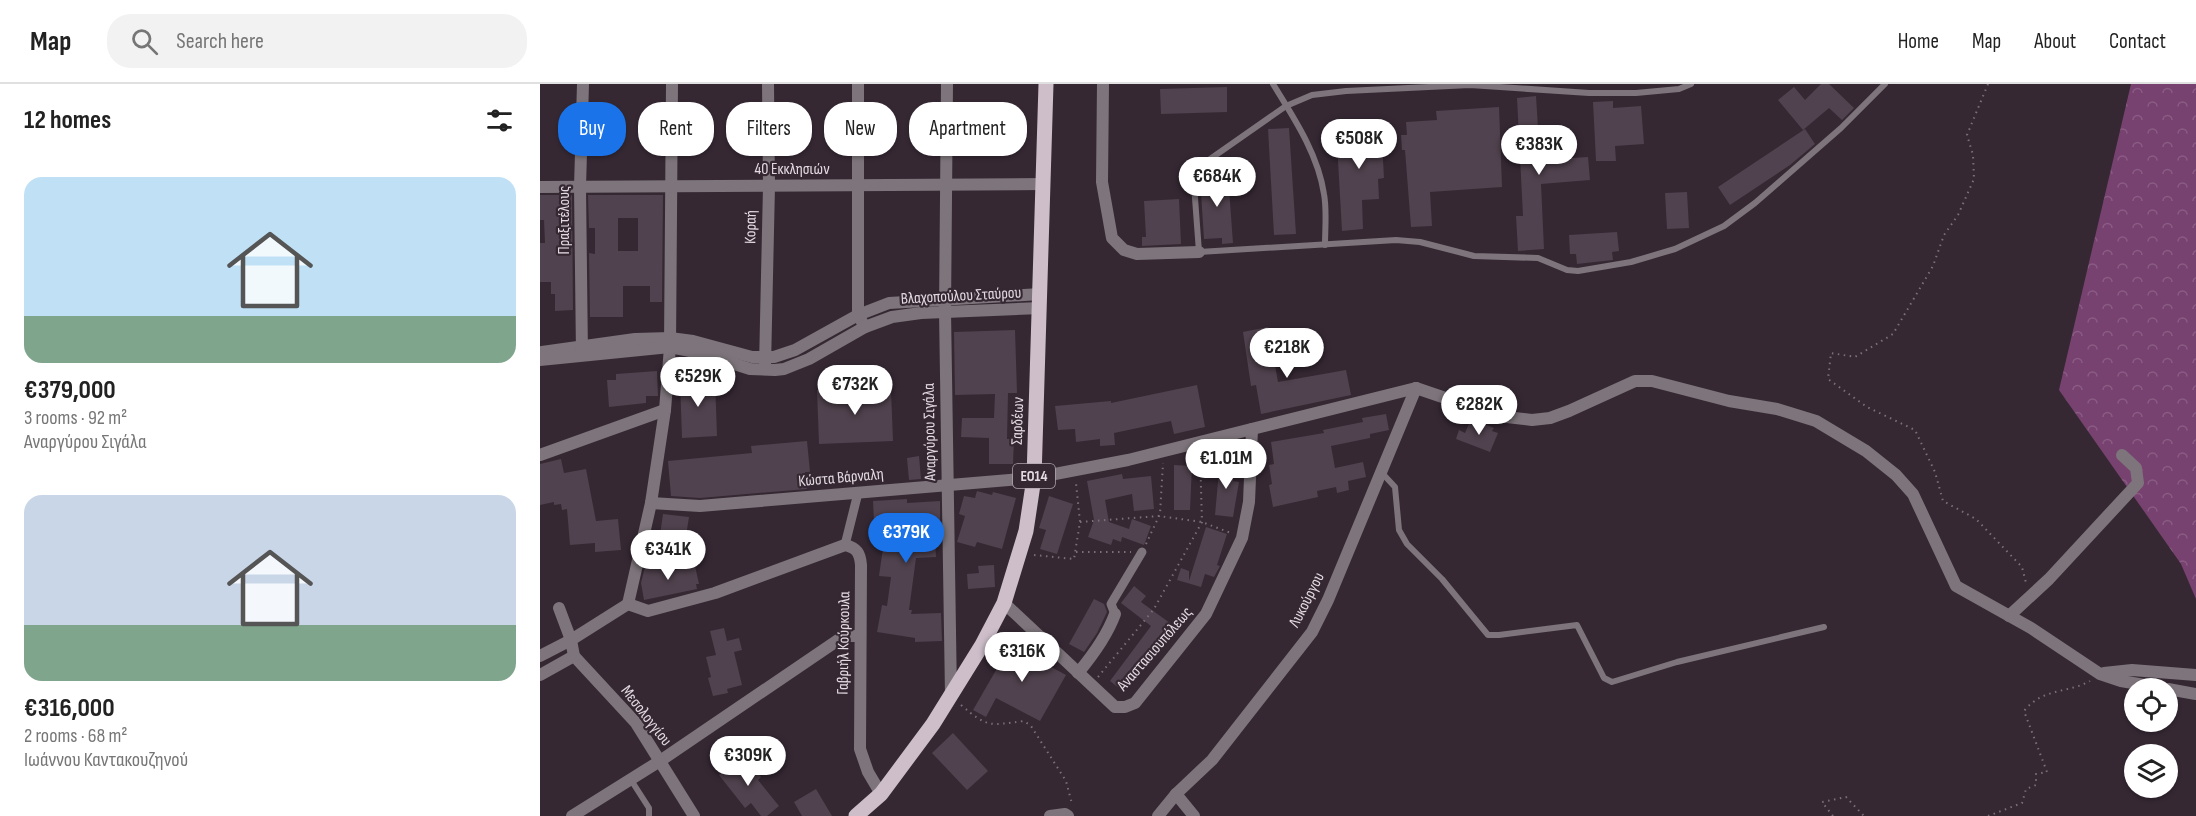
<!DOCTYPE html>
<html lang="en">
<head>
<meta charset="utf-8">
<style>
	body { margin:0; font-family:"Sofia Sans Condensed",sans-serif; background:#f2f2f2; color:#222; height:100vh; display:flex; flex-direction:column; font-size:22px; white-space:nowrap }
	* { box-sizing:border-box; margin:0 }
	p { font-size:20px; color:#767676 }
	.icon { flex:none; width:33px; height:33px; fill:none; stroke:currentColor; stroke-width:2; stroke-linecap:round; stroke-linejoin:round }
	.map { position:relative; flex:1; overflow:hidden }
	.drawer { display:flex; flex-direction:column; background:#fff; width:540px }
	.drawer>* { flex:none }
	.banner { position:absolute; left:18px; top:18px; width:570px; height:54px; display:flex; gap:12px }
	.controls { position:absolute; left:1584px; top:594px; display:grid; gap:12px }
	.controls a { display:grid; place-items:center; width:54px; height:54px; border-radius:50%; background:#fff; box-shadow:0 2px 4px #0004; font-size:30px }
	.price { position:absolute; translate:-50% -51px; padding:0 14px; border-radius:21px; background:#fff; color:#222; font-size:20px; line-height:39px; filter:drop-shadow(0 2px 3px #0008) }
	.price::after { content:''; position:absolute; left:50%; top:36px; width:18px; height:14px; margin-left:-9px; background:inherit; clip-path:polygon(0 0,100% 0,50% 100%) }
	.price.current { background:#1a73e8; color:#fff }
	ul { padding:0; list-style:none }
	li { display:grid; align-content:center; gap:12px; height:318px; padding:0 24px }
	li span { display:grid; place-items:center; height:186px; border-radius:18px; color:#555 }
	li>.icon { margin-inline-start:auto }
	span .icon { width:108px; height:108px; fill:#fffc; stroke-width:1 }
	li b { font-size:26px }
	h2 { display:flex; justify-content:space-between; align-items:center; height:72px; padding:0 24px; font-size:26px }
	.pill { padding:0 21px; border-radius:24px; background:#fff; box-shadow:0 2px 4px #0004; font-size:21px; line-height:54px }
	.pill.current { background:#1a73e8; color:#fff }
	header { display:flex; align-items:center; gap:36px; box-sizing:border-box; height:84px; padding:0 30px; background:#fff; border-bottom:2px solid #e0e0e0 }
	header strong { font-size:28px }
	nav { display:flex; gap:33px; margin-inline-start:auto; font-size:21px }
	.search { width:420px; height:54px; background:#f2f2f2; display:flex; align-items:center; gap:15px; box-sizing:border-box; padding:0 21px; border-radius:24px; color:#767676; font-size:22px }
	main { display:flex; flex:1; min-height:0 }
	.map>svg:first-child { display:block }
	.forest { fill:url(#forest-crowns) }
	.building { fill:#50424e; fill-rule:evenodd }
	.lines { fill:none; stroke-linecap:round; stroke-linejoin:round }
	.path { stroke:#7b7079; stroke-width:2; stroke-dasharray:1.5 4.5; stroke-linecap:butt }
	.service { stroke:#7d757b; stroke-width:6 }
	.pedestrian { stroke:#7d757b; stroke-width:9 }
	.minor { stroke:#7d757b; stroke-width:12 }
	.tertiary { stroke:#7d757b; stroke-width:12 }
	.primary { stroke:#cdbeca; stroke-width:15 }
	.labels { text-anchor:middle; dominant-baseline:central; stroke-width:4.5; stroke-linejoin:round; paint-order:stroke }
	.shield { fill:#352833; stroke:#b0a5ae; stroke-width:1.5 }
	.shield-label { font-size:15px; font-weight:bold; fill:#e4dbe2 }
	.street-label { font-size:16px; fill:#e4dbe2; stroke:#352833 }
</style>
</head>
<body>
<header>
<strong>Map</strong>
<div class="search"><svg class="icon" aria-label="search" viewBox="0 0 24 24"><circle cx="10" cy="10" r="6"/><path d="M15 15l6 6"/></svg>Search here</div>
<nav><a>Home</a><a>Map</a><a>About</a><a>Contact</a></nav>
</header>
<main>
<section class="drawer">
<h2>12 homes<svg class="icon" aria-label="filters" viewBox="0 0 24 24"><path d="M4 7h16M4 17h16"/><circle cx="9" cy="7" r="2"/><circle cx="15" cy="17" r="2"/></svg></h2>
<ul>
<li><span style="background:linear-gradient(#bfe0f5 75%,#7fa58c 0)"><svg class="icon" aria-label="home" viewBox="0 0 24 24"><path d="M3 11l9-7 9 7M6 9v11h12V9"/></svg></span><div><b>€379,000</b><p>3 rooms · 92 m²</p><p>Αναργύρου Σιγάλα</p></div></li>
<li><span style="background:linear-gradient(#c9d6e8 70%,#7fa58c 0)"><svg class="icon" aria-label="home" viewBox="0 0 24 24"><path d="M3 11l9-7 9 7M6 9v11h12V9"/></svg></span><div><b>€316,000</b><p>2 rooms · 68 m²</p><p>Ιωάννου Καντακουζηνού</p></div></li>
</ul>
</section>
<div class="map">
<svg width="1656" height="732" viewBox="0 0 1656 732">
	<defs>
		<pattern id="forest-crowns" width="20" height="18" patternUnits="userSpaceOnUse" patternTransform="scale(1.5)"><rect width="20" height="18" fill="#774170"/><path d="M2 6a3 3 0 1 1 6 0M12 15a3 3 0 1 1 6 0" fill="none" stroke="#8a5c84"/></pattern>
	</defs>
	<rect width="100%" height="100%" fill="#352833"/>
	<polygon class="forest" points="1591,0 1656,0 1656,515 1641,480 1519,306"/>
	<g class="building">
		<polygon points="1281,0 1289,0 1314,24 1302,36 1289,24 1263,46 1238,16 1254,3 1265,16"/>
		<polygon points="687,3 687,28 621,30 620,5"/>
		<polygon points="996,12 1000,76 1048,73 1050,96 1001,100 1004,165 978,167 976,132 983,132 977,14"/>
		<polygon points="1073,17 1073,24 1101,22 1104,60 1075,62 1076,77 1056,77 1053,18"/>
		<polygon points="959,23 962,103 890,108 892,142 871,143 865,66 862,66 861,51 867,51 866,38 897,36 896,27"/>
		<polygon points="841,39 844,94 838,95 839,115 822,116 823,145 802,147 796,42"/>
		<polygon points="749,44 756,150 734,151 728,45"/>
		<polygon points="1265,45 1275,60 1250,81 1190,121 1178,103"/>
		<polygon points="688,91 693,159 682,160 682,154 664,155 660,93"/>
		<polygon points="1147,108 1149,144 1127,145 1125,109"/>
		<polygon points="0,111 32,111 33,226 15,227 15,210 11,210 11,198 0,198 0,159 5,159 4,136 0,136"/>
		<path d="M48,111H123L122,218H110V202H83V233H50L49,169L55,170V144H49ZM78,134H98V167H78Z"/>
		<polygon points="639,115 641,160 602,162 602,153 606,153 604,117"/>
		<polygon points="1077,148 1079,167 1072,168 1073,176 1037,180 1036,170 1030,170 1029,151"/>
		<polygon points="728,243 738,298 806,286 811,311 721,330 716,301 711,302 703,248"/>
		<polygon points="475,246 477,309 468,309 467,355 474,355 473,380 449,380 449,354 421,353 422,334 454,334 455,310 415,311 414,248"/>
		<polygon points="117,287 118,312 106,312 106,319 69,323 67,296 76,296 76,290"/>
		<polygon points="175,295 177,352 142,354 140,297"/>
		<polygon points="657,301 665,343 634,350 631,337 574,349 575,361 560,362 560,355 536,358 535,345 518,346 515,322 571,317 571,319"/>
		<polygon points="306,305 306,307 351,306 353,357 279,360 277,306"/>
		<polygon points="846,330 849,346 830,350 830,354 791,362 795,384 823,378 826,393 808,397 809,406 797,409 796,403 777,407 778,413 733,423 729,401 732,400 729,381 734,380 731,358 784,349 783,346 823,338 822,334"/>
		<polygon points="931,335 954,344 952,347 958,349 950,368 916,355 919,346 925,349"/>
		<polygon points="267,357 270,388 265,388 267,405 160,414 131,412 128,377 212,369 211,362"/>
		<polygon points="379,372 381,395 369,396 367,374"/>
		<polygon points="21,375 24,389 46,385 56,437 78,435 81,466 55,468 55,459 30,461 27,425 22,426 21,420 14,421 14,418 0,421 0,380"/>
		<polygon points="680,376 696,378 693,397 699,398 693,433 675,431"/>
		<polygon points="634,381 652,382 650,426 634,426"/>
		<polygon points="582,390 583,395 611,392 614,425 594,427 592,410 565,416 569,438 589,445 592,435 611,442 604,461 582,453 581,458 573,455 571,461 548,453 554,436 547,397"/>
		<polygon points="437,407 452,411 453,408 476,414 462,465 437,458 435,463 417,458 425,432 419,430 424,412 435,414"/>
		<polygon points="509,412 533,420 517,470 500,465 506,446 499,444"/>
		<polygon points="367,415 367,419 400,417 400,440 394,440 396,473 376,474 369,526 372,526 371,530 401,529 402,557 375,558 375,554 337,548 342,521 347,522 351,493 339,492 344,457 335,458 333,417"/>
		<polygon points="123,430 149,433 146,452 143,452 142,461 119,458"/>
		<polygon points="666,443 687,450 677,481 680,482 674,493 665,490 661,503 637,496 641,484 649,487 649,497"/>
		<polygon points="124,479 125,488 155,482 159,500 156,500 157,505 104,516 101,499 105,483"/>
		<polygon points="454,481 455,503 428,505 427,490 439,489 438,482"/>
		<polygon points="594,502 606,512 601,518 634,542 584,608 570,597 611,542 581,519"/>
		<polygon points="554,515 564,520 567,528 557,549 544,568 529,560"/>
		<polygon points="184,544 187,557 199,554 202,566 194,568 202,601 187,605 188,609 173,612 168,594 171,593 166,573 176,571 170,547"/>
		<polygon points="474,555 503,570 500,577 526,591 500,637 456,614 446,633 433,626"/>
		<polygon points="413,649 448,687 427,706 392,669"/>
		<polygon points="203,671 221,693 218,696 239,722 227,732 221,732 211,719 205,724 179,691"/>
		<polygon points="276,705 292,732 262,732 254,718"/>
	</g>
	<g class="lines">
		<g class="path">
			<polyline points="1448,0 1427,51 1433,71 1434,95 1418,131 1404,151 1393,182 1353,250 1315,273 1291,269 1288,295 1327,323 1375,346 1395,388 1403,417 1436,435 1482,483 1486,499"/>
			<polyline points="540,438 619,432 662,438 691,449"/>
			<polyline points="606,460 620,430 623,379"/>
			<polyline points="536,468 591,468"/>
			<polyline points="494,471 534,475 540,438 536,399"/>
			<polyline points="558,593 614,525 662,438 660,370"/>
			<path d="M421,621C449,645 450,641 484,637L491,642L526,697L532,720"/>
			<polyline points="1293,732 1282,718 1306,713 1324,732"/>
			<path d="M1448,732L1482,719L1486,705L1496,701V690L1507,688L1484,627C1502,604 1529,609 1550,597"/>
		</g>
		<g class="service">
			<path d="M733,0C754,34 778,70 784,110C787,126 785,145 785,161"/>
			<polyline points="1151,0 1139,5 1096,9 1049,9 930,1 806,7 772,11 746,22 653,87 659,168 856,156 880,158 934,172 998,174 1027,186 1038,187 1091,178 1135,165 1184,142 1215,119 1301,44 1345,0"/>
			<polyline points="842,389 855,403 859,446 867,460 902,495 948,551 959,551 1037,541 1064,594 1072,598 1137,578 1284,543"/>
			<polyline points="91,696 109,724 109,732"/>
		</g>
		<g class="pedestrian">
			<polyline points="305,461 318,409"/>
			<polyline points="575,530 571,520 602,468"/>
		</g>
		<g class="minor">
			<polyline points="318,0 318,231 325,243"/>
			<polyline points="407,0 405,227 411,611"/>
			<polyline points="563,0 562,98 572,154 584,166 597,170 659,168"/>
			<polyline points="225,282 229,102 228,0"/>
			<polyline points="876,304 958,332 992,336 1010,334 1029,327 1095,297 1112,297 1189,317 1237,325 1276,337 1326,367 1356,391 1373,410 1416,502 1491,544 1560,590 1581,597 1622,604"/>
			<polyline points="0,371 125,326"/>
			<polyline points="111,419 160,422 494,394 588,376 876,304"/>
			<polyline points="464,519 575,623 585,623 595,619 666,530 702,454 709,418 712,345"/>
			<polyline points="88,520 111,419 125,326 130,263 132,0"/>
			<path d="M88,520L108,527L175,509L305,461C317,464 320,469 321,481L320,665L328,688L341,710"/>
			<polyline points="19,524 31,556 88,520"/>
			<polyline points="1469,532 1509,495 1598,399 1596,384 1582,371"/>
			<path d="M538,589C553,571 567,552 575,530"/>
			<polyline points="1564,589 1592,586 1656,591"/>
			<polyline points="1628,605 1656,610"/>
			<polyline points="636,710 654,732"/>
			<polyline points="32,732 120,677 304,552 320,552"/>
			<polyline points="510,732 525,730 528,732"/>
			<polyline points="618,732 636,710 672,676 772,548 788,516 876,304"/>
		</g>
		<g class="tertiary">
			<polyline points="0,103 504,100"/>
			<polyline points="2,268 95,255 130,254 153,257 212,273 234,273 255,266 318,231 349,219 500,210"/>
			<polyline points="42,271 40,103 43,0"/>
			<polyline points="0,276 130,263 160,269 210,285 235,286 244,285 269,275 325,243 352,233 381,229 500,224"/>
			<polyline points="0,572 31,556 34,572 96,639 154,732"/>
			<polyline points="0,591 34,572"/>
		</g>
		<polyline class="primary" points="316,732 341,710 393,640 442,561 464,519 486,447 494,394 506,0"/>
	</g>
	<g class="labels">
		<rect class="shield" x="473" y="380" width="42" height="24" rx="4.5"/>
		<g class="shield-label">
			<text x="494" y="392">ΕΟ14</text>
		</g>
		<g class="street-label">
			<text x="252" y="85">40 Εκκλησιών</text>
			<text transform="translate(24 136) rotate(-90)">Πραξιτέλους</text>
			<text transform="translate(211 143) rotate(-89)">Κοραή</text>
			<text transform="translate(421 212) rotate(-3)">Βλαχοπούλου Σταύρου</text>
			<text transform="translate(478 337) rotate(-88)">Σαρδέων</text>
			<text transform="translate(390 348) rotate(-91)">Αναργύρου Σιγάλα</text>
			<text transform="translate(301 394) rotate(-5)">Κώστα Βάρναλη</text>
			<text transform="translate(767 516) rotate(-63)">Λυκούργου</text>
			<text transform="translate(304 559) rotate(-89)">Γαβριήλ Κούρκουλα</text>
			<text transform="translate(615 565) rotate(-49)">Αναστασιουπόλεως</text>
			<text transform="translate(106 632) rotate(52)">Μεσολογγίου</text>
		</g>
	</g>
</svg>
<div class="controls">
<a><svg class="icon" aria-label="locate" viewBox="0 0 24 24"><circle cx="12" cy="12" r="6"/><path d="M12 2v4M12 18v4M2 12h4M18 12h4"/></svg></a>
<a><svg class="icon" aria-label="layers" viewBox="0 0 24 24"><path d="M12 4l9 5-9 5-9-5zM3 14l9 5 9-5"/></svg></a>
</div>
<b class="price" style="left:819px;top:86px">€508K</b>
<b class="price" style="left:999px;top:92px">€383K</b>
<b class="price" style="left:677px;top:124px">€684K</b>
<b class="price" style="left:747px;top:295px">€218K</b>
<b class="price" style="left:158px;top:324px">€529K</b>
<b class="price" style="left:315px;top:332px">€732K</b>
<b class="price" style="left:939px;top:352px">€282K</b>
<b class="price" style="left:686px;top:406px">€1.01M</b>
<b class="price current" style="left:366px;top:480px">€379K</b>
<b class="price" style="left:128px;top:497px">€341K</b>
<b class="price" style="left:482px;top:599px">€316K</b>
<b class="price" style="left:208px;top:703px">€309K</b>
<div class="banner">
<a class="pill current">Buy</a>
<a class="pill">Rent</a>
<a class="pill">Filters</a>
<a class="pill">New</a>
<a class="pill">Apartment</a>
</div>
</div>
</main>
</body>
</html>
